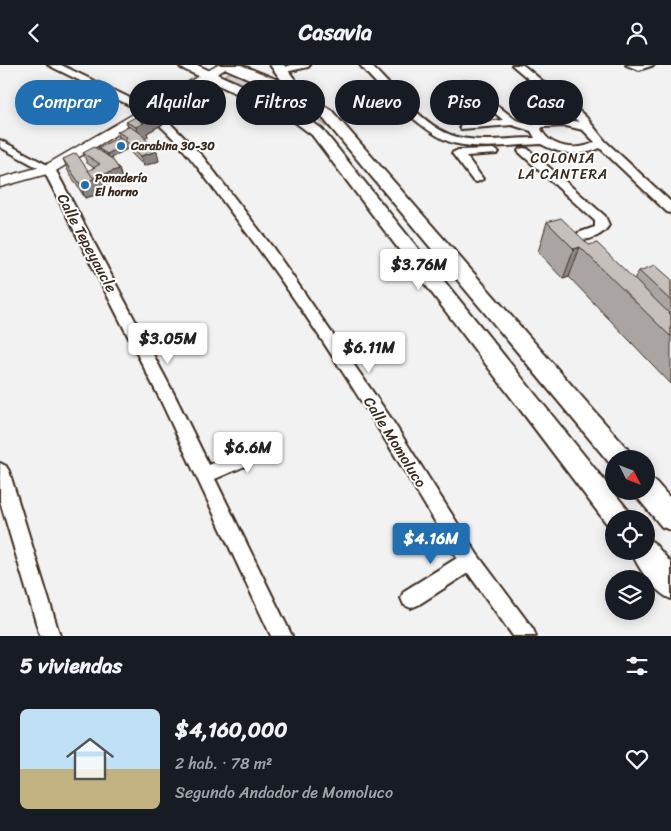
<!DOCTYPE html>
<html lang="es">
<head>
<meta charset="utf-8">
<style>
	body { margin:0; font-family:Sriracha,sans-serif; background:#242831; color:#f1f3f6; height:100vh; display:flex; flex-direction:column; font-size:19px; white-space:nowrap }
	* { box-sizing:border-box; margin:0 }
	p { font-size:16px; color:#9ea1a6 }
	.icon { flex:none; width:28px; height:28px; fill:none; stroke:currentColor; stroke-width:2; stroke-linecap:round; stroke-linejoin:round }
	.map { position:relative; height:571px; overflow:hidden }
	.side { display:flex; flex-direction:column; background:#171b24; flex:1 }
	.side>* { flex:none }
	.hud { position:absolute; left:15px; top:15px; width:641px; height:45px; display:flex; gap:10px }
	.needle { width:32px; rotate:132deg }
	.tools { position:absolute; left:605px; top:385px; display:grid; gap:10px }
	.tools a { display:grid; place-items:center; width:50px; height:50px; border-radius:50%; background:#171b24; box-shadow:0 2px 12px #0003; font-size:25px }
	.price { position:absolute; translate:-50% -42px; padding:0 11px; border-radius:5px; background:#fff; color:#222; font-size:16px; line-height:32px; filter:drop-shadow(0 1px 2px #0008) }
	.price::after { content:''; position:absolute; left:50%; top:30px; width:15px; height:11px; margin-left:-8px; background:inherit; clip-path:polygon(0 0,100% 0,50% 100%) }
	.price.selected { background:#1f6fb2; color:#fff }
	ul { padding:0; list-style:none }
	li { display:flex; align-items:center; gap:15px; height:125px; padding:0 20px }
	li+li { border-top:1px solid #363941 }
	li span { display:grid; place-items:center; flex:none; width:140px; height:100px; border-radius:8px; color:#555 }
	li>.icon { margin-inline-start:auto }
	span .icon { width:60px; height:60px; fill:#fffc; stroke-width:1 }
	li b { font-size:21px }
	h2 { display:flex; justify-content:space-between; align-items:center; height:60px; padding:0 20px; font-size:21px }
	.chip { padding:0 18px; border-radius:22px; background:#171b24; box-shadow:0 2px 12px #0003; font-size:18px; line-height:45px }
	.chip.selected { background:#1f6fb2; color:#fff }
	header { display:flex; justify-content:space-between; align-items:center; height:65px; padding:0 20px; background:#171b24; font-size:22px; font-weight:800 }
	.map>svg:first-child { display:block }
	.green { fill:#d8d5d2; stroke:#8a8078 }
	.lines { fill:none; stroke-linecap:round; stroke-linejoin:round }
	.minor-casing { stroke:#3b2a1e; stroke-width:4 }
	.tertiary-casing { stroke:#3b2a1e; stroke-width:3 }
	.secondary-casing { stroke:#3b2a1e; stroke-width:4 }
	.minor { fill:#fff; fill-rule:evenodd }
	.tertiary { fill:#fff; fill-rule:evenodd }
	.secondary { fill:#fff; fill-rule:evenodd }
	.wall { fill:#aaa5a3; stroke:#3b2a1e }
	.shaded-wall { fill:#8b8684; stroke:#3b2a1e }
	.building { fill:#c6c0bd; stroke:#3b2a1e }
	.poi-dot { fill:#1f6fb2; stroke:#fff; stroke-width:2 }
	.labels { text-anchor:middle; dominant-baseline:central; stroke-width:4; stroke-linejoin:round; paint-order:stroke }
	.far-poi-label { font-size:12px; font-weight:bold; fill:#3b2a1e; stroke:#fff; text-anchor:start }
	.far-neighbourhood-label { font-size:14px; letter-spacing:1px; fill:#3b2a1e; stroke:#fff }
	.street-label { font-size:15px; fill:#3b2a1e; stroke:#fff }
</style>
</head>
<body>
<header><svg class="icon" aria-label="back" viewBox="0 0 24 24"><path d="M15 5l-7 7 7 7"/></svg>Casavia<svg class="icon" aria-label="person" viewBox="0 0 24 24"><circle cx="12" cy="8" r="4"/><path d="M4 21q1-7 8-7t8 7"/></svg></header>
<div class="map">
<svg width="671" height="571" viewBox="0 0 671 571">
	<rect width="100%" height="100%" fill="#f3f2f2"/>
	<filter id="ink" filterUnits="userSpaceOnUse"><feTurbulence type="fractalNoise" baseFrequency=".02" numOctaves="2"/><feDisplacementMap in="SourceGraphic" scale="10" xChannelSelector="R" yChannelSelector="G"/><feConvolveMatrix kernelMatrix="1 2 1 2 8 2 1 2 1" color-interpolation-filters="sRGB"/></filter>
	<g filter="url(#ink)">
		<path class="green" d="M236,6C269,19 312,32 331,65L308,47L224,10Z"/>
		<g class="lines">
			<g class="minor-casing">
				<g id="minor">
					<path d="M48,0H61L153,44L165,53L203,92L273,183L390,352L477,489L533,564L536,571H513L468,508L418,540L411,543L404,540L401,533L404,526L457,493C387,377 317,259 234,151C206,114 182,76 145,48Z"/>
					<polygon points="291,0 310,0 308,2 281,8 276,5"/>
					<path d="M360,0H370C394,22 425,64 457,72C481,78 509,73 535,73L531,66L512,60L461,64L460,62L461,60L465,59L503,55L463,21V17L466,16L516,55L534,60C541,52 569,55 579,57L512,0H523L585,51L605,76L671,137V148L667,147L600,83C581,92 559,89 541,79C513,80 481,85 453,78C425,70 379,23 360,0ZM566,61L583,65L595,77C579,87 549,83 541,64L543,62Z"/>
					<polygon points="626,0 654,0 639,5"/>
					<polygon points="0,75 55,104 174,329 209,400 269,376 275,378 277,383 275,388 215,414 292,571 271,571 160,334 44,106 0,82"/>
					<path d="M524,83L528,84L605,151L609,160C604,169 590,177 578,174L577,171L578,168L595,162V156L520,88L518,86L520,84Z"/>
					<polygon points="493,84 499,87 497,89 466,91 483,114 477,117 473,116 452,88 458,85"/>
					<polygon points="0,398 6,401 9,406 60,571 40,571 0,436"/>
				</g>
			</g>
			<g class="tertiary-casing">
				<polygon id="tertiary" points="218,0 232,0 54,107 0,122 0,113 44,101"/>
			</g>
			<g class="secondary-casing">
				<g id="secondary">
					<polygon points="179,0 197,0 298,46 322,64 628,445 632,454 614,454 614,464 610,463 312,70 288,52 181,3"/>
					<polygon points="222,0 241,0 283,17 270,0 284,0 305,28 332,46 630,387 633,394 614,394 612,401 322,52 287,30 224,3"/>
					<polygon points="646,413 655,416 671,434 671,465 662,462 637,432 634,426 646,426"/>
					<path d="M646,474L653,477L671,498V534C654,527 638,503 631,486H646Z"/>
				</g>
			</g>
			<use href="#minor" class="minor"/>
			<use href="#tertiary" class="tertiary"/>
			<use href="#secondary" class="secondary"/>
		</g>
		<g class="wall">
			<polygon points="126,57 163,59 147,68 148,72 145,74 159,96 144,101 127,84 111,93 119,104 122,114 97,122 99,129 85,133 69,108 63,94 88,106 94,103 87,98 83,88 99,85 98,83 119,72 117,67 128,61"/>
			<polygon points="547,157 589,180 634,214 639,206 671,214 671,319 569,212 563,214 538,187"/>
		</g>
		<g class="shaded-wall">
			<polygon points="160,45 163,59 147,68 148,72 140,76 136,62 140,56"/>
			<polygon points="126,79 127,84 109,94 107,89"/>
			<polygon points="157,86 159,96 144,101 141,91"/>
			<polygon points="119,104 122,114 97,122 99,129 85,133 80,119 92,113"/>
			<polygon points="580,182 569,212 563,214 574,184"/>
		</g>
		<g class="building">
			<polygon points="156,41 160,45 140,56 144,58 136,62 126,57"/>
			<polygon points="128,61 139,67 157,86 141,91 125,75 127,72 117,67"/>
			<polygon points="119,72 125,75 126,79 107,89 98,83"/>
			<polygon points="94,82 112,94 119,104 93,113 88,106 100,99 83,88"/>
			<polygon points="76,88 94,114 80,119 63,94"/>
			<polygon points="561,153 589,180 597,178 671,250 671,272 580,182 574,184 547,157"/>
			<polygon points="655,200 671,214 671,236 639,206"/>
		</g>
	</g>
	<g class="poi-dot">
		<circle cx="121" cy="81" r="5"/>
		<circle cx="85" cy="120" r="5"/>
	</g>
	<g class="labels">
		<g class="far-poi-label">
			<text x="131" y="81">Carabina 30-30</text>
			<text x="95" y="113">Panadería<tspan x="95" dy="14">El horno</tspan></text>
		</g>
		<g class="far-neighbourhood-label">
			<text x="563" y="93">COLONIA<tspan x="563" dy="16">LA CANTERA</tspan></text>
		</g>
		<g class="street-label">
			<text transform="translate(87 178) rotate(62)">Calle Tepeyaucle</text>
			<text transform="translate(395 377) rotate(58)">Calle Momoluco</text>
		</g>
	</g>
</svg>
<div class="tools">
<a><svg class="needle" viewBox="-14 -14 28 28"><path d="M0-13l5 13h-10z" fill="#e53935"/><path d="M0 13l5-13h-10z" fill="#9ea1a6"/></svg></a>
<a><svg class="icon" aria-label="locate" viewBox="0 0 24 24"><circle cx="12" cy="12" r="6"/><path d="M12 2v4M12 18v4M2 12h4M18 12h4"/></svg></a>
<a><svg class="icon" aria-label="layers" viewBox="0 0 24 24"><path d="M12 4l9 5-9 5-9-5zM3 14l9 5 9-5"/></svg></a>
</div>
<b class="price" style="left:419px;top:226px">$3.76M</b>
<b class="price" style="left:168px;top:300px">$3.05M</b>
<b class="price" style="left:369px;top:309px">$6.11M</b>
<b class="price" style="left:248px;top:409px">$6.6M</b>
<b class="price selected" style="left:431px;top:500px">$4.16M</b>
<div class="hud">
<a class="chip selected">Comprar</a>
<a class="chip">Alquilar</a>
<a class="chip">Filtros</a>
<a class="chip">Nuevo</a>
<a class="chip">Piso</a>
<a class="chip">Casa</a>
</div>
</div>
<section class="side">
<h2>5 viviendas<svg class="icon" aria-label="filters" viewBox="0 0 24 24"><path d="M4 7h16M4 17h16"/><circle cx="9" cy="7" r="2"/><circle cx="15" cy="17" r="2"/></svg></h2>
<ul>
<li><span style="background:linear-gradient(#bfe0f5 60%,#c2b280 0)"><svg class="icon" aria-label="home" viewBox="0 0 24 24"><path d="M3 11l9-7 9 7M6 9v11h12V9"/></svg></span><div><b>$4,160,000</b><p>2 hab. · 78 m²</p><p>Segundo Andador de Momoluco</p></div><svg class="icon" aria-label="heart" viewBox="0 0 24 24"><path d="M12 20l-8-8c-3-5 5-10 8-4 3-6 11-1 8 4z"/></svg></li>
</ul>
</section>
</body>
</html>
